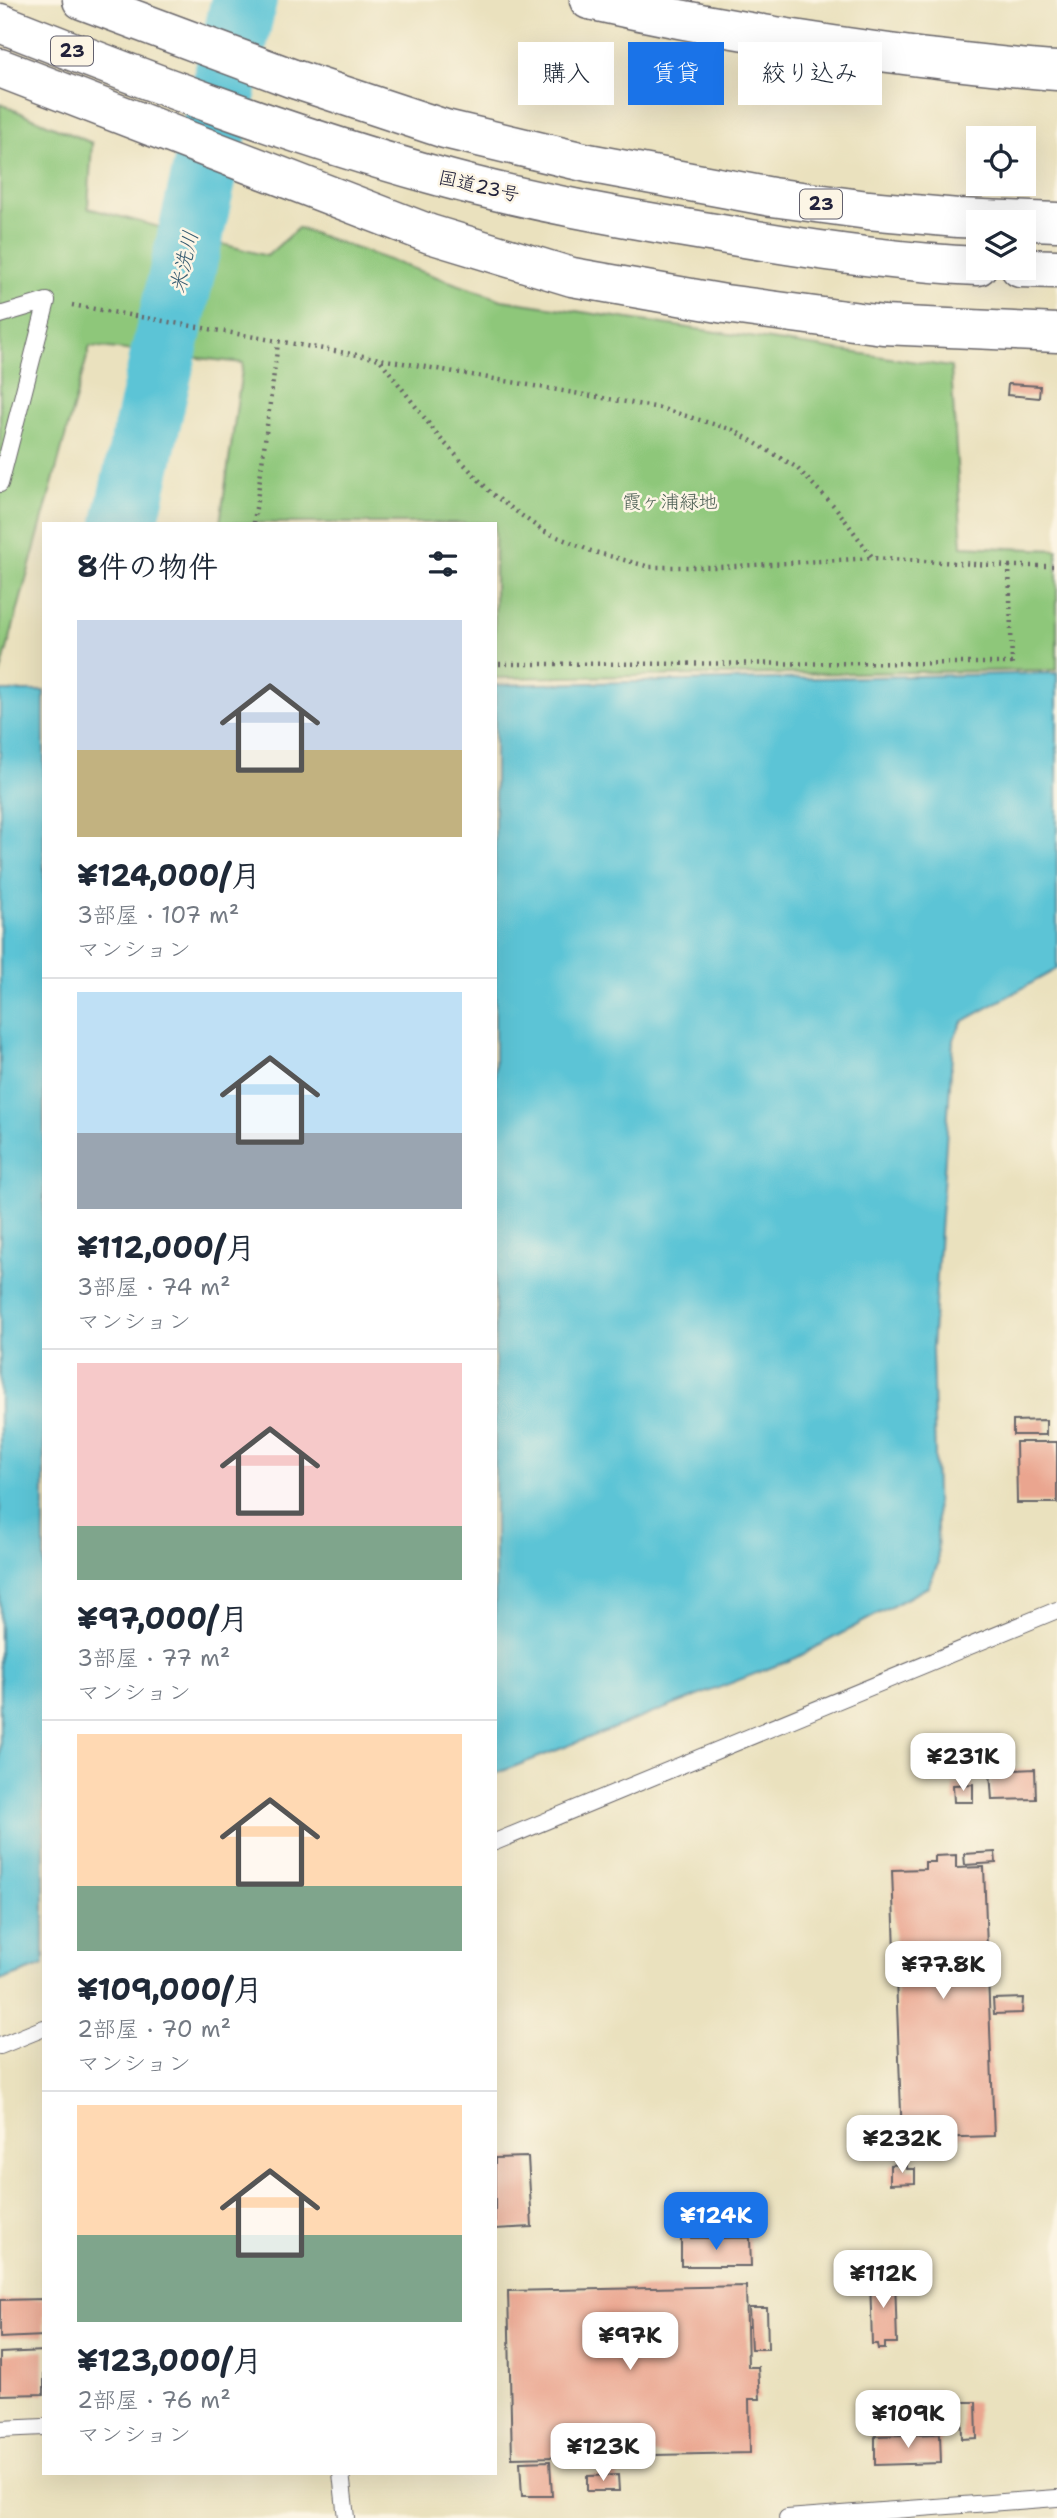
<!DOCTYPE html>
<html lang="ja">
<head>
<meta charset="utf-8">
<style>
	body { margin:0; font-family:"Shantell Sans","Klee One",sans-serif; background:#f6f6f7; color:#1f2937; height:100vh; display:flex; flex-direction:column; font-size:26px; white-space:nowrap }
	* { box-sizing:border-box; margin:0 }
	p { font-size:23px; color:#747a83 }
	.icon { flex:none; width:38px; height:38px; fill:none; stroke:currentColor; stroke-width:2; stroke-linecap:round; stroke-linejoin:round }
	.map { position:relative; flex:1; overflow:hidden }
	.panel { position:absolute; left:42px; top:522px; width:455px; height:1953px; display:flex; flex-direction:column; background:#fff; border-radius:0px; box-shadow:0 7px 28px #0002 }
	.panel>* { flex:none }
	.banner { position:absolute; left:518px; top:42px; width:434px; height:63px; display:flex; gap:14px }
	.tools { position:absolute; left:966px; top:126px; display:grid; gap:14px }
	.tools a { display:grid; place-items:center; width:70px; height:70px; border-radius:0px; background:#fff; box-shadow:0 7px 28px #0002; font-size:35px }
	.price { position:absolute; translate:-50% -60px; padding:0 16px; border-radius:14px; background:#fff; color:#222; font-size:23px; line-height:46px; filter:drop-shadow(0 2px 4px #0008) }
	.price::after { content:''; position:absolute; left:50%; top:42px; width:21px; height:16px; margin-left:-10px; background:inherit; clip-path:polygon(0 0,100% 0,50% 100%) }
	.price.current { background:#1a73e8; color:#fff }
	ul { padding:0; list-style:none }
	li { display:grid; align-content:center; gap:14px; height:371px; padding:0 35px }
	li+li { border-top:2px solid #e0e1e3 }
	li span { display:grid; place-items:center; height:217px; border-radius:0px; color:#555 }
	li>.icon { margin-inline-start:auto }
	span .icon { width:126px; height:126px; fill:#fffc; stroke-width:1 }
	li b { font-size:30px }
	h2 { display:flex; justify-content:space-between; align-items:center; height:84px; padding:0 35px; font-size:30px }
	.tag { padding:0 24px; border-radius:0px; background:#fff; box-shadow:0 7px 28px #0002; font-size:24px; line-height:63px }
	.tag.current { background:#1a73e8; color:#fff }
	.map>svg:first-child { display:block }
	.green { fill:#8ec77a; stroke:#58745a; stroke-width:2 }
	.water { fill:#5bc4d6; stroke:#3e7388; stroke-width:2 }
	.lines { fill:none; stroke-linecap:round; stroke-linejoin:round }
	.river { stroke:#5bc4d6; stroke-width:66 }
	.building { fill:#eaa58f }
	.lane-casing { stroke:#686569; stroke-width:18 }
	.highway-casing { stroke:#686569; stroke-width:41 }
	.path { stroke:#686569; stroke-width:4.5; stroke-dasharray:2 5; stroke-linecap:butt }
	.lane { stroke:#fff; stroke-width:16 }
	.highway { stroke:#fff; stroke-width:38 }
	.labels { text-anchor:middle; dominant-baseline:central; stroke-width:5; stroke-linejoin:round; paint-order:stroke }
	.shield { fill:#fcf5e5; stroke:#63616e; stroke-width:2 }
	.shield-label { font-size:18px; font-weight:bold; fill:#22223b }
	.street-label { font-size:19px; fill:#22223b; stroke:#fcf5e5 }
	.park-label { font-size:19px; fill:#485c51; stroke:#fcf5e5 }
	.water-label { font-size:21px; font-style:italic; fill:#365b71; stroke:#fcf5e5 }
</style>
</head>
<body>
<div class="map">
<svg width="1057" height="2518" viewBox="0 0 1057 2518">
	<rect width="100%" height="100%" fill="#fcf5e5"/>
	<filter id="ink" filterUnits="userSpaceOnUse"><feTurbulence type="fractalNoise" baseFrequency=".0143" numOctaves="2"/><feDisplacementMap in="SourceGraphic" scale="14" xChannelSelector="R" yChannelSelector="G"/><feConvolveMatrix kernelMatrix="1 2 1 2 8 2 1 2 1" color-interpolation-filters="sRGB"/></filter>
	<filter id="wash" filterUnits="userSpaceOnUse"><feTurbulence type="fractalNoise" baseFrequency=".00686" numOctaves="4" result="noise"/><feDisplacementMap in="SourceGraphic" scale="28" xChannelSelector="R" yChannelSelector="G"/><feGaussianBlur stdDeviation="1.57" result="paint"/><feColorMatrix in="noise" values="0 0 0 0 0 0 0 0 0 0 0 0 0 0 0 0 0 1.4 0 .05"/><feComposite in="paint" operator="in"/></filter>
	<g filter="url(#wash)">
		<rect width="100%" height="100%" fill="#eae1be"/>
		<polygon class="green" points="0,104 92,143 88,208 267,256 298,228 502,300 951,367 962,546 1057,550 1057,670 495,678 495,523 220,523 243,363 90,346 0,675"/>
		<g class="water">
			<polygon points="1057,673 1057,969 962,1022 953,1040 932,1349 938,1564 928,1587 796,1658 495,1774 495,685"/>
			<polygon points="0,691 44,691 44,1965 0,1981"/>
		</g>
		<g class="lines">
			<polyline class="river" points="125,523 244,0"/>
		</g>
		<g id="blocks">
			<g class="building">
				<polygon points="1008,384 1040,386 1039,398 1007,395"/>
				<polygon points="1046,1420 1046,1435 1013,1435 1013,1421"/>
				<polygon points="1016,1442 1057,1442 1057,1503 1017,1503"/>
				<polygon points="1035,1769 1036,1799 992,1800 990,1771"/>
				<polygon points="973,1784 973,1802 954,1802 953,1785"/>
				<polygon points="995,1852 996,1863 965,1865 964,1854"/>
				<polygon points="956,1855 956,1868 984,1867 994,2136 902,2139 892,1870 925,1869 925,1862 935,1862 935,1856"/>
				<polygon points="1023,1998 1022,2013 994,2014 993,1999"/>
				<polygon points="528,2157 532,2227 495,2229 495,2158"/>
				<polygon points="907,2164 907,2169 915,2169 915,2183 890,2184 890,2165"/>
				<polygon points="681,2238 750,2238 751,2266 681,2266"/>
				<polygon points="875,2273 888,2273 888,2278 895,2278 897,2343 885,2343 885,2349 878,2349 877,2344 872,2344 870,2278 876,2278"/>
				<polygon points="746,2286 748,2367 758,2367 760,2399 749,2399 750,2453 512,2458 508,2291"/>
				<polygon points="44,2299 44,2336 0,2338 0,2300"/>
				<polygon points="749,2308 767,2308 768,2349 751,2349"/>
				<polygon points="44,2351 44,2394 0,2395 0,2353"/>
				<polygon points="961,2402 976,2402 977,2438 962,2439"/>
				<polygon points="940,2434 941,2463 875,2465 875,2436"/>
				<polygon points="550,2461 552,2496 522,2496 520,2462"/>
				<polygon points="618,2475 619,2491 587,2491 587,2476"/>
			</g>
		</g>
	</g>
	<g filter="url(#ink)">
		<use href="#blocks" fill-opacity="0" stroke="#686569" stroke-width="2"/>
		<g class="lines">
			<g class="lane-casing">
				<g id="lane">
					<polyline points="0,315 47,301 0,484"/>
					<polyline points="495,1842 1057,1610"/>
					<polyline points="0,2046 44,2028"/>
					<polyline points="0,2429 44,2427"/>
					<polyline points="341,2473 346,2518"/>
					<polyline points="787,2518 1057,2498"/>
				</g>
			</g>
			<g class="highway-casing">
				<g id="highway">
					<polyline points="82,0 291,78 445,129 588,163 772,197 868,210 958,218 1057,222"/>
					<path d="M589,0C698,25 809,43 919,57C965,62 1011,68 1057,71"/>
					<path d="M0,23C142,79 283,133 430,174C525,201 623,218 721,234C806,249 892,262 978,266"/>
					<polyline points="0,68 430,234 572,277 725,304 883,325 1057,333"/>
					<polyline points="1020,268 1057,269"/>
				</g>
			</g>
			<g class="path">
				<polyline points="72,305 660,408 733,430 796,467 836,508 873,558 1009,566 1012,663 495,664"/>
				<polyline points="381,361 439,437 492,494 543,531 591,551 650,567 719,567 873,558"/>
				<polyline points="254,523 278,343"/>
				<polyline points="1009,566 1057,566"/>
			</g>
			<use href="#lane" class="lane"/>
			<use href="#highway" class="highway"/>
		</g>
	</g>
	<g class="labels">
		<g class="shield">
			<rect x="51" y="36.5" width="42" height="29" rx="5"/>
			<rect x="800" y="189.5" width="42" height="29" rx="5"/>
		</g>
		<g class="shield-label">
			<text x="72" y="51">23</text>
			<text x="821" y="204">23</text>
		</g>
		<g class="street-label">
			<text transform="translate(479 186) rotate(13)">国道23号</text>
		</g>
		<g class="park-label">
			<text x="670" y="501">霞ヶ浦緑地</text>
		</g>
		<g class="water-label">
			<text transform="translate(184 262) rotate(-77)">米洗川</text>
		</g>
	</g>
</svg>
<div class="tools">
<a><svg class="icon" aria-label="locate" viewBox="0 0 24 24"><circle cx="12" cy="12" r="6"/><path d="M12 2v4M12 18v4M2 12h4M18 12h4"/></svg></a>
<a><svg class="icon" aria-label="layers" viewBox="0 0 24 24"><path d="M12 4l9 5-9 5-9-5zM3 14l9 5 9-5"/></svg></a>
</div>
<b class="price" style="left:963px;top:1793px">¥231K</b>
<b class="price" style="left:943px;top:2001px">¥77.8K</b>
<b class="price" style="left:902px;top:2175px">¥232K</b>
<b class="price current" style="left:716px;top:2252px">¥124K</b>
<b class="price" style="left:883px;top:2310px">¥112K</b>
<b class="price" style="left:630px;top:2372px">¥97K</b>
<b class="price" style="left:908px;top:2450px">¥109K</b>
<b class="price" style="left:603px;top:2483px">¥123K</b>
<div class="banner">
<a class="tag">購入</a>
<a class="tag current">賃貸</a>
<a class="tag">絞り込み</a>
</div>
<section class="panel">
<h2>8件の物件<svg class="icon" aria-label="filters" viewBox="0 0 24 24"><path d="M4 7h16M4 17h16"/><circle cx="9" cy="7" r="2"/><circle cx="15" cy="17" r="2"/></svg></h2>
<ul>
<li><span style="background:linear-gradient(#c9d6e8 60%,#c2b280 0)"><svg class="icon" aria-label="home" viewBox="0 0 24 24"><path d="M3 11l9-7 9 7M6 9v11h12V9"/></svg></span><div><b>¥124,000/月</b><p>3部屋 · 107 m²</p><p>マンション</p></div></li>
<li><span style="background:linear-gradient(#bfe0f5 65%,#9aa5b1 0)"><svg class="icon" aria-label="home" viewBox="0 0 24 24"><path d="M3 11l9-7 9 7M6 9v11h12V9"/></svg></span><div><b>¥112,000/月</b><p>3部屋 · 74 m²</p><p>マンション</p></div></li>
<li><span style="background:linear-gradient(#f6c9c9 75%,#7fa58c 0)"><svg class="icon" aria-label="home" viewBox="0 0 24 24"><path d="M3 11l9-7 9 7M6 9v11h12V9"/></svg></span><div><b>¥97,000/月</b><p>3部屋 · 77 m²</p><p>マンション</p></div></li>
<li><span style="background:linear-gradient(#ffd9b3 70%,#7fa58c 0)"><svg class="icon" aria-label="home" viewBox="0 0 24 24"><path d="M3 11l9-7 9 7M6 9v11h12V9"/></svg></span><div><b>¥109,000/月</b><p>2部屋 · 70 m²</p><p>マンション</p></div></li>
<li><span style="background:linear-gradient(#ffd9b3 60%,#7fa58c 0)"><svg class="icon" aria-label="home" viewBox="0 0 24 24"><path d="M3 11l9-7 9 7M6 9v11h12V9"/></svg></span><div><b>¥123,000/月</b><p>2部屋 · 76 m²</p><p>マンション</p></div></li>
</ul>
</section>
</div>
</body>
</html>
